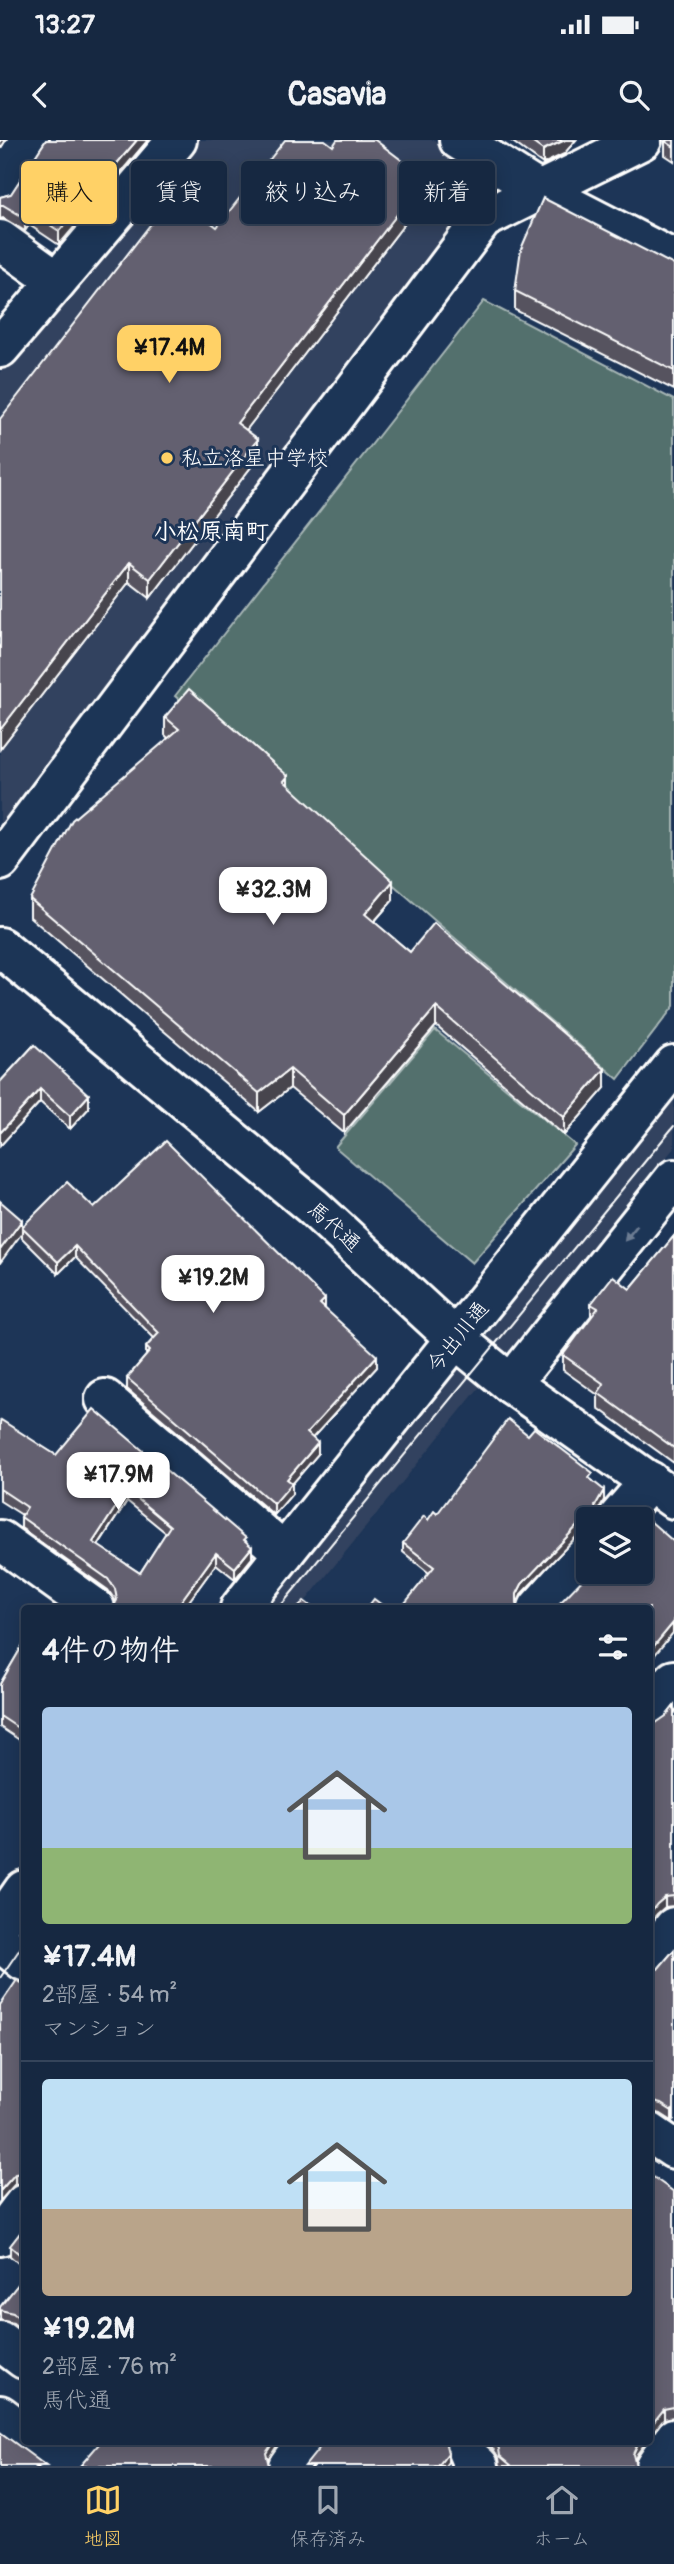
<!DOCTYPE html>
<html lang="ja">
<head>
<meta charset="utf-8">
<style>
	body { margin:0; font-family:Pangolin,"Klee One",sans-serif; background:#1f3048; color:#f1f3f6; height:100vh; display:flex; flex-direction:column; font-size:26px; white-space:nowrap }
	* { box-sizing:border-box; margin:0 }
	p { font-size:23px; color:#9ea6b1 }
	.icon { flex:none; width:38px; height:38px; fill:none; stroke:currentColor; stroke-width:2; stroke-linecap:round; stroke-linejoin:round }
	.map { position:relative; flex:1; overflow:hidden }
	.side { position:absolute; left:21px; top:1465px; width:632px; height:840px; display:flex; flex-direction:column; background:#162841; border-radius:7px; box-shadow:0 4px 18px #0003,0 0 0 2px #35445a }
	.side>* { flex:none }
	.top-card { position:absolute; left:21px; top:21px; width:634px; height:63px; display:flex; gap:14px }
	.fabs { position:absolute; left:576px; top:1367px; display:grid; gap:14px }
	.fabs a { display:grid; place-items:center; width:77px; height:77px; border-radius:7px; background:#162841; box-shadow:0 4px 18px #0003,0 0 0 2px #35445a; font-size:35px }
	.price { position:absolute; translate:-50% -60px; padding:0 16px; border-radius:14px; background:#fff; color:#222; font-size:23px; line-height:46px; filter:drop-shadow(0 2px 4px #0008) }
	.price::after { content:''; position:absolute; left:50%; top:42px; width:21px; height:16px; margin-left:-10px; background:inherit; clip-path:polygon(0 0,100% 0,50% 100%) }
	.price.active { background:#ffd166; color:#111 }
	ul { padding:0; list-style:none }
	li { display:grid; align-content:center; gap:14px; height:371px; padding:0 21px }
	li+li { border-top:2px solid #35445a }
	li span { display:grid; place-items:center; height:217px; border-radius:7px; color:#555 }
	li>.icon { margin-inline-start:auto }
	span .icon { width:126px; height:126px; fill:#fffc; stroke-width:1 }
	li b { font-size:30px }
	h2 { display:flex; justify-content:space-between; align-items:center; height:84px; padding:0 21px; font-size:30px }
	.tag { padding:0 24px; border-radius:7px; background:#162841; box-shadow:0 4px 18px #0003,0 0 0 2px #35445a; font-size:24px; line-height:63px }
	.tag.active { background:#ffd166; color:#111 }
	.status { display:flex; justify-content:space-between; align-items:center; height:49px; padding:0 35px; background:#162841; direction:ltr }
	.status svg { height:19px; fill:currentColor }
	header { display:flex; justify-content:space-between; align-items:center; height:91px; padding:0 21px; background:#162841; font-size:32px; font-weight:700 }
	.tabs { display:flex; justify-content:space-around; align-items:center; height:98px; border-top:2px solid #35445a; background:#162841; font-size:19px; color:#9ea6b1 }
	.tabs a { display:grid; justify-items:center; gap:4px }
	.tabs .active { color:#ffd166 }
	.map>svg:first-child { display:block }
	.built { fill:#32425e }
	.green { fill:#526f6d; stroke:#a8b7b6; stroke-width:2 }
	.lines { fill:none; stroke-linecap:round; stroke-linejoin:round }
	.minor-casing { stroke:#fff; stroke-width:44 }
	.minor { stroke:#1d3557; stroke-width:38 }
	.tram { stroke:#fff; stroke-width:2 }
	.wall { fill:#56535f; stroke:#fff; stroke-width:2; fill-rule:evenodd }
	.shaded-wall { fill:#46444e; stroke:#fff; stroke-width:2 }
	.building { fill:#64616f; stroke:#fff; stroke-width:2; fill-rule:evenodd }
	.oneway { fill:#6c7c92 }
	.poi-dot { fill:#ffd166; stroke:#1d3557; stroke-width:2.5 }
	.labels { text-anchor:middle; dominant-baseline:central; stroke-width:6; stroke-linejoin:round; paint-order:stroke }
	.poi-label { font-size:21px; fill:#fff; stroke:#1d3557; text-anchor:start }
	.street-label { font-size:21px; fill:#fff; stroke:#1d3557 }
	.neighbourhood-label { font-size:23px; font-weight:bold; fill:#fff; stroke:#1d3557 }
</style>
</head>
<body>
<div class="status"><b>13:27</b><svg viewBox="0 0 49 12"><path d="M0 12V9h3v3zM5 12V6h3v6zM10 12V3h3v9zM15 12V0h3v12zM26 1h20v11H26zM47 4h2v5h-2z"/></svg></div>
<header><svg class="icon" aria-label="back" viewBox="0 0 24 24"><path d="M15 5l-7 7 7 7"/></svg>Casavia<svg class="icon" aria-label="search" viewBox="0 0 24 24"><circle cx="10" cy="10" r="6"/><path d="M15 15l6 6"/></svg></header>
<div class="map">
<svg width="674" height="2326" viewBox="0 0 674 2326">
	<rect width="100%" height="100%" fill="#1d3557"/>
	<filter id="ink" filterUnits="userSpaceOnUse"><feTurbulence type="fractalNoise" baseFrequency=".0143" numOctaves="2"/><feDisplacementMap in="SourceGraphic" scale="14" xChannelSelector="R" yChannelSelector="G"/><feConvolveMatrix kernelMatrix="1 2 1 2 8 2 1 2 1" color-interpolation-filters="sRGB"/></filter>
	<g filter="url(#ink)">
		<g class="built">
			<polygon points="195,0 434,0 487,32 499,47 472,72 0,686 0,232"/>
			<polygon points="674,953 674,1008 300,1468 262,1468 490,1191"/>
		</g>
		<g class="green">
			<polygon points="484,161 674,260 674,866 618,939 175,556"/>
			<polygon points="435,890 575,1005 472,1123 335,1007"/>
		</g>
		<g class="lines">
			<g class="minor-casing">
				<g id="minor">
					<polyline points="459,0 538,50 674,120"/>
					<polyline points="0,49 29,0"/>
					<polyline points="0,100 57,141"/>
					<polyline points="0,208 177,0"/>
					<polyline points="0,721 483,79 642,0"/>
					<polyline points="0,807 312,1066 457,1200 511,1244 674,1359"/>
					<polyline points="511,1244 674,1039"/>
					<polyline points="105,1259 284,1413"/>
					<polyline points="617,1379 650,1341"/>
					<polyline points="0,1400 95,1468"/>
					<polyline points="240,1468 674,925"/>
					<polyline points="538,1468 588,1412"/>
					<polyline points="649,1572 674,1540"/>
					<polyline points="0,1784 24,1750"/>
					<polyline points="0,1802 24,1821"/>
					<polyline points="649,1819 674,1787"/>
					<polyline points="649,1992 674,2009"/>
					<polyline points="0,2096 24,2064"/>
					<polyline points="0,2201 24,2219"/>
					<polyline points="0,2275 24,2293"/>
					<polyline points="36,2301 65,2323 82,2301"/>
					<polyline points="463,2301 470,2318 479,2326"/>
					<polyline points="288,2326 306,2301"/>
					<polyline points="655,2326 674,2298"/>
				</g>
			</g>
			<use href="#minor" class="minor"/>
			<g class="tram">
				<polyline points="279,1468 674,986"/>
				<polyline points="0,1838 24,1803"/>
			</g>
		</g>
		<g class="wall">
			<polygon points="46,0 148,0 59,105 29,85 25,91 3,78 0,79 0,57 11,54"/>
			<polygon points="510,0 576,0 564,14 543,24"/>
			<polygon points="674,0 674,21 665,15 665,1"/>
			<polygon points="333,6 425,57 246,290 258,318 150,458 129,442 0,609 0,279 217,87"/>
			<polygon points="674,125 674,250 515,170 515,151"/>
			<polygon points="165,577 288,646 393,760 374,782 410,812 605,948 564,995 436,886 344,993 290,948 259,972 30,777 30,759 168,598 165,595"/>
			<polygon points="34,905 89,968 70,989 40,962 0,1006 0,942"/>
			<polygon points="94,1068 325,1169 377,1227 312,1298 318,1314 292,1344 292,1354 274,1375 127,1249 127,1238 146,1216 146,1207 154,1198 75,1117 58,1134 22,1098 22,1087"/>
			<polygon points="674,1096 674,1323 598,1268 598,1255 563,1230 563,1215 591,1177 591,1164 630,1149"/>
			<path d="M0,1282L56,1315L246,1401L252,1418L235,1439L216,1424L184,1468H113L116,1462L115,1460L108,1450L21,1388V1377L22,1375L0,1361ZM127,1361L166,1393L140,1433L98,1406Z"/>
			<polygon points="528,1295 593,1341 604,1360 596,1374 597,1377 588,1379 588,1391 581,1392 522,1453 517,1463 429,1433 403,1412 403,1403 428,1380 437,1374"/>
			<polygon points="24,1503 24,1603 0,1587 0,1544"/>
			<polygon points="674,1566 674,1766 665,1767 657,1774 666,1576"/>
			<polygon points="674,1810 672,1981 661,1974 649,1971 649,1830 658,1829"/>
			<polygon points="24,1845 24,2043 15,2044 0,2061 0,1865"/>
			<polygon points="674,2052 674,2277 664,2279 649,2298"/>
			<polygon points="24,2088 24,2128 10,2116 10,2106"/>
			<polygon points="24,2137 24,2192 13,2183 0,2180 0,2167"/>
			<polygon points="488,2301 647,2301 637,2314 634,2321 636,2326 500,2326 499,2318"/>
		</g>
		<g class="shaded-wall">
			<polygon points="0,0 6,0 0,9"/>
			<polygon points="137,0 148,0 59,105 59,91"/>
			<polygon points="565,0 576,0 564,14 543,24 543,10"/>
			<polygon points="425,38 425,57 237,302 237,283"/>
			<polygon points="29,71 29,85 25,91 25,78"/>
			<polygon points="258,299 258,318 150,458 150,439"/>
			<polygon points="129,423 129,442 0,609 0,590"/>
			<polygon points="288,636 288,654 284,641"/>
			<polygon points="393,741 393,760 365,792 365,774"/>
			<polygon points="436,867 436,886 344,993 344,975"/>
			<polygon points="290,929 290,948 259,972 259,953"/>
			<polygon points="605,929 605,948 564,995 564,977"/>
			<polygon points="40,949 40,962 0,1006 0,993"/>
			<polygon points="89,955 89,968 70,989 70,976"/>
			<polygon points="22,1080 22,1093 0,1123 0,1110"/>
			<polygon points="75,1106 75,1117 58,1134 58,1122"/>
			<polygon points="325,1159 325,1170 320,1164"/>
			<polygon points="377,1216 377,1227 307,1304 307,1293"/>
			<polygon points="318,1303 318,1314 292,1344 292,1354 274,1375 274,1364 287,1339"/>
			<polygon points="127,1350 127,1361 93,1413 93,1402"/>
			<polygon points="604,1350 604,1360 595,1376 595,1366"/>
			<polygon points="581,1382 581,1392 522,1453 517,1464 517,1454 522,1444"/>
			<polygon points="252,1407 252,1418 235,1439 235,1428"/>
			<polygon points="216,1413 216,1424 184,1468 176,1468"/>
			<polygon points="673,1483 673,1493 649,1522 649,1512"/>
			<polygon points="665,1757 665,1767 657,1774 649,1784 649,1774 657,1764"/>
			<polygon points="674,1969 674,1979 672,1981 672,1971"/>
			<polygon points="15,2034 15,2044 0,2061 0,2051"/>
			<polygon points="664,2269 664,2279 649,2298 649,2288"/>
			<polygon points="274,2301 280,2301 266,2323 266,2313"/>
			<polygon points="639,2301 647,2301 637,2314 633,2324 633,2314"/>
			<polygon points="448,2313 448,2322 445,2326 438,2326"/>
		</g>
		<g class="building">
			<polygon points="46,0 137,0 59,91 29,71 25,78 3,65 0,65 0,57 11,54"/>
			<polygon points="285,0 325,0 333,6 337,0 375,0 425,38 237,283 258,299 150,439 129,423 0,590 0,279 174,54 217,87"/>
			<polygon points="529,0 565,0 543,10"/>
			<polygon points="666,0 674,0 674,7 665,1"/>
			<polygon points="543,58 674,125 674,231 515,151 521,109"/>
			<polygon points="189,549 288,636 284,641 393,741 365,774 410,812 434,783 605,929 564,977 436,867 344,975 290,929 259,953 30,759 72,680 179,589 165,577"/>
			<polygon points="34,905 89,955 70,976 40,949 0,993 0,942"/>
			<polygon points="166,1001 325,1159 320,1164 377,1216 307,1293 318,1303 287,1339 292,1343 274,1364 127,1238 150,1211 146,1207 159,1193 75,1106 58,1122 22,1087 67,1042 94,1068"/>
			<polygon points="0,1061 22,1080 0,1110"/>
			<polygon points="674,1096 674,1308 598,1253 604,1244 563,1215 598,1168 591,1164 613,1136 630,1149"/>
			<path d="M94,1269L246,1398L244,1400L252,1407L235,1428L216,1413L176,1468H113L117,1460L115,1449L108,1439L21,1377L27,1367L0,1349V1282L1,1280L56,1315ZM127,1350L170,1386L140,1433L93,1402Z"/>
			<polygon points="508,1279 528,1295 534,1288 593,1333 589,1338 604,1350 595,1366 597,1377 598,1379 588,1379 588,1381 581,1382 522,1444 517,1454 517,1464 520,1468 401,1468 434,1427 403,1403 424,1376 428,1380 434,1371 437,1374"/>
			<polygon points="640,1379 647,1385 650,1381 674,1402 674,1484 673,1483 649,1512 649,1468 555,1468 590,1432 640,1432"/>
			<polygon points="374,1459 386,1468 367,1468"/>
			<polygon points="304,1461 313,1468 298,1468"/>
			<polygon points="24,1503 24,1592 0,1576 0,1544"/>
			<polygon points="674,1566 674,1756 665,1757 657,1764 649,1774 649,1592 656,1583 666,1576"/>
			<polygon points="674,1810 674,1969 672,1971 661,1964 649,1961 649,1830 658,1829"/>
			<polygon points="17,1840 24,1845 24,2033 15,2034 0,2051 0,1865"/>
			<polygon points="649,2034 674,2052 674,2267 664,2269 649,2288"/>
			<polygon points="24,2088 24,2118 10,2106"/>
			<polygon points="24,2137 24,2182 13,2173 0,2170 0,2167"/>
			<polygon points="0,2292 46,2326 0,2326"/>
			<polygon points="101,2301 274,2301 266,2313 269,2326 80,2326 99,2304"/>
			<polygon points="325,2301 445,2301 448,2313 438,2326 305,2326"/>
			<polygon points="495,2301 639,2301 633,2314 636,2326 512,2326 500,2316 499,2309"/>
		</g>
		<defs><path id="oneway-solid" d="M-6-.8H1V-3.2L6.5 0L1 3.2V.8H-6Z" transform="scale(1.75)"/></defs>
		<use class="oneway" href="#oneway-solid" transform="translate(631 1093) rotate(129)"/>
	</g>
	<circle class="poi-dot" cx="167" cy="318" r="7"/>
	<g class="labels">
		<g class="poi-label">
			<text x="181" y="318">私立洛星中学校</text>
		</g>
		<g class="street-label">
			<text transform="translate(334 1087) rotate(42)">馬代通</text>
			<text transform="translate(458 1197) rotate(-51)">今出川通</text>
		</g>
		<g class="neighbourhood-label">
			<text x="211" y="391">小松原南町</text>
		</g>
	</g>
</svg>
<div class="fabs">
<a><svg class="icon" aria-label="layers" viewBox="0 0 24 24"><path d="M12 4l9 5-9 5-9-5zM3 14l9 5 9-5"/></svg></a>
</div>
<b class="price active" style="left:169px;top:245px">¥17.4M</b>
<b class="price" style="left:273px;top:787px">¥32.3M</b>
<b class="price" style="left:213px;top:1175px">¥19.2M</b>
<b class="price" style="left:118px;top:1372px">¥17.9M</b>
<div class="top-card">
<a class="tag active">購入</a>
<a class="tag">賃貸</a>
<a class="tag">絞り込み</a>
<a class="tag">新着</a>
</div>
<section class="side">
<h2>4件の物件<svg class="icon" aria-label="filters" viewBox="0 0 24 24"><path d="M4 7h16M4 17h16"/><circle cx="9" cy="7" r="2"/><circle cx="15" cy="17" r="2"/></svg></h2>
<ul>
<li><span style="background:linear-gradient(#a9c7e8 65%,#8fb573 0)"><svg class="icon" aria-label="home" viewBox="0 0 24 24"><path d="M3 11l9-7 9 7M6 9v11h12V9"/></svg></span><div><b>¥17.4M</b><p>2部屋 · 54 m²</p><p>マンション</p></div></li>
<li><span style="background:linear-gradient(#bfe0f5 60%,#b9a48a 0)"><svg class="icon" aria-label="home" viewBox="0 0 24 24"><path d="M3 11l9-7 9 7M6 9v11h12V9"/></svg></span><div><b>¥19.2M</b><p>2部屋 · 76 m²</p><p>馬代通</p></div></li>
</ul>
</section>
</div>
<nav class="tabs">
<a class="active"><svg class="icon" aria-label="map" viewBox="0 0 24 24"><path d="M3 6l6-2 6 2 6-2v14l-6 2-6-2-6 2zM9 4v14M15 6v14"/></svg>地図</a>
<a><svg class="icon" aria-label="saved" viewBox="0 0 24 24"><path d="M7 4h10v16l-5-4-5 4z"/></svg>保存済み</a>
<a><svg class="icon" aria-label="home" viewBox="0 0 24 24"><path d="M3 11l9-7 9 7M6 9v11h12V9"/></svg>ホーム</a>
</nav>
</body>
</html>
